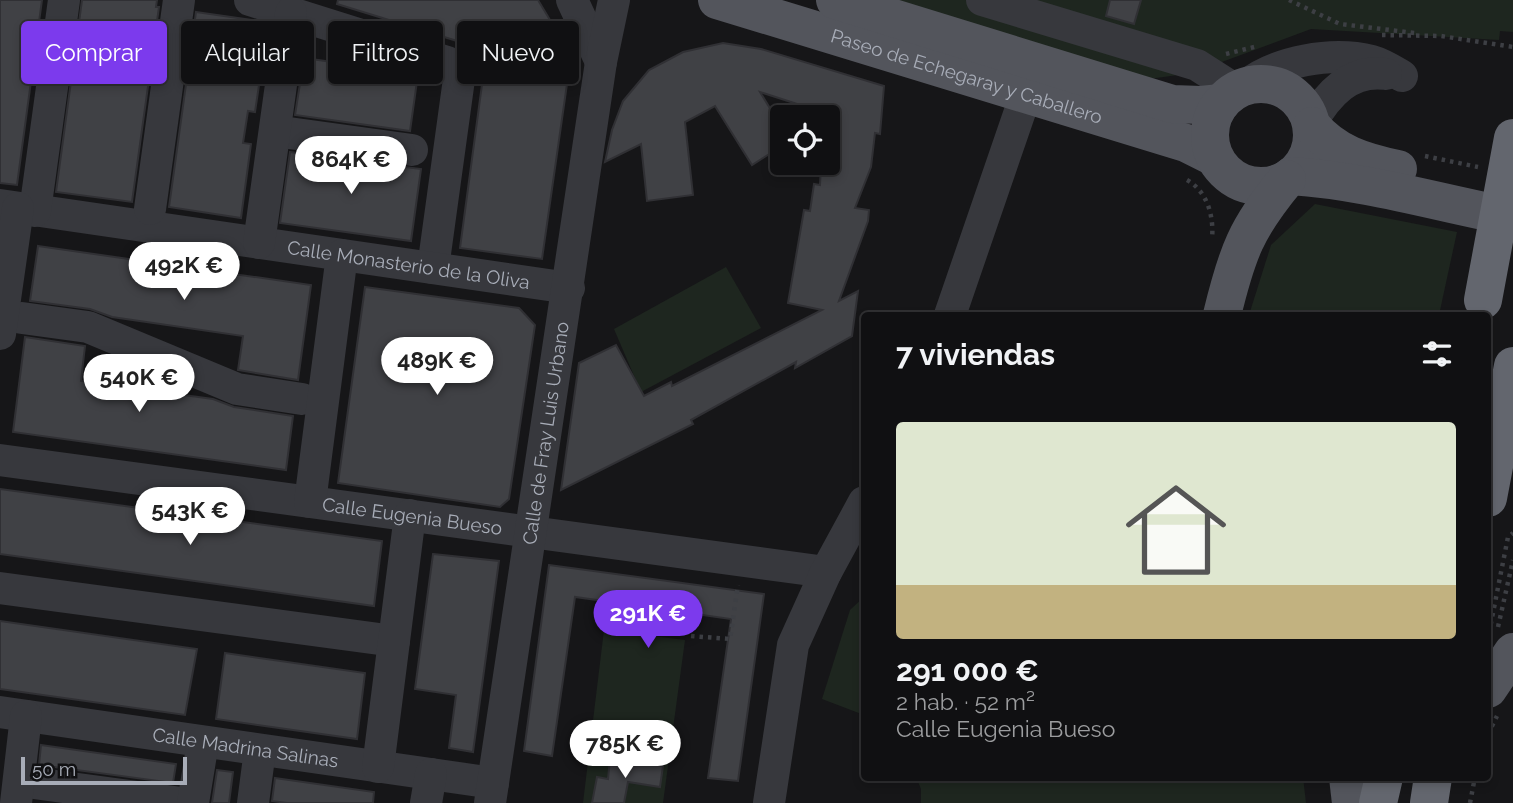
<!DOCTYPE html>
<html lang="es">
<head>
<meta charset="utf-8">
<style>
	body { margin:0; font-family:Raleway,sans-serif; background:#1e1e20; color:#f1f3f6; height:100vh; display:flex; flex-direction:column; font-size:26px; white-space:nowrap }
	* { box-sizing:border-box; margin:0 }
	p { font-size:23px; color:#9c9d9f }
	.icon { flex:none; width:38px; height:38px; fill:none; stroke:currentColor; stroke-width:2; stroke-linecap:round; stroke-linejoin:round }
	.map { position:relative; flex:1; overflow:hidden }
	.details { position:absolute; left:861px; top:312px; width:630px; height:469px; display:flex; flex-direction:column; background:#101012; border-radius:7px; box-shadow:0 4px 10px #0003,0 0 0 2px #303032 }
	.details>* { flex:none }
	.hud { position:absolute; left:21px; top:21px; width:665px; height:63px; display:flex; gap:14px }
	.fabs { position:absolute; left:770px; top:105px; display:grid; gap:14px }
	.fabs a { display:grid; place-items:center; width:70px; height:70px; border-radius:7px; background:#101012; box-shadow:0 4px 10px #0003,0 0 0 2px #303032; font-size:35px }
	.scale { position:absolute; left:21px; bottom:18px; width:166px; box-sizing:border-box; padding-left:7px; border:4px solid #a8adb8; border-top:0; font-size:19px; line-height:24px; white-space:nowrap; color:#a8adb8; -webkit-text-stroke:5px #111113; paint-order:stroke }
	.price { position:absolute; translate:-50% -60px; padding:0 16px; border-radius:24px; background:#fff; color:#222; font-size:23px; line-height:46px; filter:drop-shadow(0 2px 4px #0008) }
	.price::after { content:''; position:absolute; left:50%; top:42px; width:21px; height:16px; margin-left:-10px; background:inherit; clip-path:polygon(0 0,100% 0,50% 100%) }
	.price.on { background:#7c3aed; color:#fff }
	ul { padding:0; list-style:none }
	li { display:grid; align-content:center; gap:14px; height:371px; padding:0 35px }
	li+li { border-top:2px solid #303032 }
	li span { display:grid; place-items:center; height:217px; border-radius:7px; color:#555 }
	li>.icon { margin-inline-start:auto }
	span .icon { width:126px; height:126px; fill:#fffc; stroke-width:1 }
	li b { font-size:30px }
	h2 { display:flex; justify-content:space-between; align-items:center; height:84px; padding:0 35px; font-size:30px }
	.pill { padding:0 24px; border-radius:7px; background:#101012; box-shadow:0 4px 10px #0003,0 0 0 2px #303032; font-size:24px; line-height:63px }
	.pill.on { background:#7c3aed; color:#fff }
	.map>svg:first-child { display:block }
	.green { fill:#1e261f }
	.building { fill:#404145; stroke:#303034; stroke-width:2 }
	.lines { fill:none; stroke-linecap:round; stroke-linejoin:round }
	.path { stroke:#3d3f44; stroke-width:4.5; stroke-dasharray:3.5 5; stroke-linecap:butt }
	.minor { stroke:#37383d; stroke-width:32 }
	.major { stroke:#53555c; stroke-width:38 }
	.highway { stroke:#63666e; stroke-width:38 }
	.highway-bridge { stroke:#63666e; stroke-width:38 }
	.labels { text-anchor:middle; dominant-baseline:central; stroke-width:5; stroke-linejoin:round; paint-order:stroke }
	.street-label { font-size:19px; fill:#a8adb8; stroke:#111113 }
</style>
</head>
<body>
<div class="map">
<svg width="1513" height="803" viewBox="0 0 1513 803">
	<rect width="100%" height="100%" fill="#161618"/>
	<g class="green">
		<polygon points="883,0 1513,0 1513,32 1500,31 1499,40 1311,29 1192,73 1142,80"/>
		<polygon points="1315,204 1457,232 1439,315 1249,315 1271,245"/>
		<polygon points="726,267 761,328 641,392 614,329"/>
		<polygon points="864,597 864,715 822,699 850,610"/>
		<polygon points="604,630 685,640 663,803 583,803"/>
		<polygon points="916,777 1303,777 1306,803 921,803 921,789"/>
	</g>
	<g class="building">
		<polygon points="0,0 42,0 17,185 0,183"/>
		<polygon points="82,0 157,0 156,7 159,7 132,202 56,192"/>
		<polygon points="338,0 538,0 559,35 565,56 567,84 542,259 460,248 483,77 481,63 475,54 457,41 337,4"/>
		<polygon points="1110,0 1141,0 1134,24 1106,16"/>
		<polygon points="196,12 252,20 268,25 255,112 248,111 243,143 251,144 241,218 169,207"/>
		<polygon points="723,43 761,49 884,86 880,134 875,133 871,167 855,208 869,210 868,221 839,301 858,291 852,336 795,368 796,362 691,420 693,424 561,490 579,363 616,345 644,396 671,382 672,386 822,310 788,303 804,210 810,211 814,184 820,185 821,163 828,163 828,114 760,92 782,128 782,146 752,165 715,106 685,122 693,195 647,201 641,144 605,162 612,130 623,101 649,70 683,52"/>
		<polygon points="304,58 418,74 410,131 295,115"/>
		<polygon points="290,152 421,169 411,241 280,223"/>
		<polygon points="38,246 311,285 298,380 238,370 243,336 112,317 90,309 30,301"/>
		<polygon points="365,287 519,308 535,325 509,499 500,507 338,483"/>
		<polygon points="25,337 85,346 81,381 213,399 234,407 293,416 286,470 13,432"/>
		<polygon points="0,489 382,541 374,606 0,554"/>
		<polygon points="433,554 499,561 473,752 449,748 456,695 415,689"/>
		<polygon points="549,565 764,594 738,781 708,778 731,619 575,597 552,756 524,751"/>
		<polygon points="0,621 197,649 185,715 0,689"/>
		<polygon points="225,653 365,673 357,739 216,719"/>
		<polygon points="41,745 176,764 173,783 39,765"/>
		<polygon points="610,758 663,766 660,787 628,782 624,803 592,803 597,777 608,779"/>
		<polygon points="217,770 233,772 229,803 212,803"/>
		<polygon points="275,778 374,792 373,803 287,803 272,801"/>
	</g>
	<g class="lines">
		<g class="path">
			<polyline points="1289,0 1340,24 1415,33"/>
			<polyline points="1382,35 1441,36 1513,47"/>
			<polyline points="1226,54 1258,46"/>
			<polyline points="1425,156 1478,167"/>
			<path d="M1187,180C1208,192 1214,217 1212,239"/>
			<polyline points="1498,627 1513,560"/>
			<polyline points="1489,633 1508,537 1513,533"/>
			<polyline points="691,636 730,639 738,585"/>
			<polyline points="1488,734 1497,716"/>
			<polyline points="1470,803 1475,777"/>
		</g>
		<g class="minor">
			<polyline points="250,0 447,62 456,69 459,79 433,268"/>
			<polyline points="572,0 601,62"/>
			<polyline points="982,0 1197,65 1236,90"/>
			<path d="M1245,86C1276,61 1332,51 1372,61C1383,64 1392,70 1402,76"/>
			<path d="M1311,123C1328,94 1350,69 1386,74"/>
			<polyline points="289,133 412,150"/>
			<path id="s1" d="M0,205L569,288"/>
			<polyline points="150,209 179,0"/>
			<polyline points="35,211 64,0"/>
			<polyline points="259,243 291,13"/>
			<polyline points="950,315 1026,94"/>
			<polyline points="22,318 88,327 237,389 302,399"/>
			<polyline points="0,334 18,208"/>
			<path id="s2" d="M0,460L826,572"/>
			<polyline points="310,502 342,255"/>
			<polyline points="0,588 394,641"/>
			<path id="s3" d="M0,712L493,783"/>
			<polyline points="378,767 410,515"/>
			<polyline points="19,781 182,803"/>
			<polyline points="16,803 26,716"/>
			<polyline points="193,803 203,742"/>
			<polyline points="253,803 260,750"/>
			<polyline points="426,803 431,774"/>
			<path id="s4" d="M490,803L601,62L614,0"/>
			<polyline points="769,803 793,645 826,572 864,502"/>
		</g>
		<g class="major">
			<path id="s5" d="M717,0L1163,136L1186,143L1214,157"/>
			<polyline points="835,0 1172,104 1201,105 1221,103"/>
			<circle cx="1261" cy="135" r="51"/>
			<path d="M1312,126C1334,153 1364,162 1398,169"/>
			<path d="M1291,176C1367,181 1439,203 1513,217"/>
			<path d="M1222,315C1237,253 1246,228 1287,179"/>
			<polyline points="1488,689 1513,652"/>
			<polyline points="1348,777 1351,803"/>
		</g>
		<g class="highway">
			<polyline points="1488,498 1513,366"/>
			<polyline points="1378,803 1384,777"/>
			<polyline points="1429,803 1433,777"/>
		</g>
		<polyline class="highway-bridge" points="1483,300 1513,138"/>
	</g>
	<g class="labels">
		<g class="street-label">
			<text stroke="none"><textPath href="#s5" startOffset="261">Paseo de Echegaray y Caballero</textPath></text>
			<text stroke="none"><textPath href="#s1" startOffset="413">Calle Monasterio de la Oliva</textPath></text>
			<text stroke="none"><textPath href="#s4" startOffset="374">Calle de Fray Luis Urbano</textPath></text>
			<text stroke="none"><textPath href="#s2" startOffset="416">Calle Eugenia Bueso</textPath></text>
			<text stroke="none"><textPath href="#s3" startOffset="248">Calle Madrina Salinas</textPath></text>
		</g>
	</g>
</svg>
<div class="fabs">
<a><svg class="icon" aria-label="locate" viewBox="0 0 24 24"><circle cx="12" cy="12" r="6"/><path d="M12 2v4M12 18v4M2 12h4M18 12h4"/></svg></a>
</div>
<div class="scale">50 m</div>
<b class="price" style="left:351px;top:196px">864K €</b>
<b class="price" style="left:184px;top:302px">492K €</b>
<b class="price" style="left:437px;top:397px">489K €</b>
<b class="price" style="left:139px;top:414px">540K €</b>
<b class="price" style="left:190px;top:547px">543K €</b>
<b class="price on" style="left:648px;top:650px">291K €</b>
<b class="price" style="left:625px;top:780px">785K €</b>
<div class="hud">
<a class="pill on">Comprar</a>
<a class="pill">Alquilar</a>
<a class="pill">Filtros</a>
<a class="pill">Nuevo</a>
</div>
<section class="details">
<h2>7 viviendas<svg class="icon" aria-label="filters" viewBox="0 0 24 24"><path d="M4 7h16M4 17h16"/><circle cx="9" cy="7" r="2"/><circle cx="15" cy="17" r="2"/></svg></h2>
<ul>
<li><span style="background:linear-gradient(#dfe7d0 75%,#c2b280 0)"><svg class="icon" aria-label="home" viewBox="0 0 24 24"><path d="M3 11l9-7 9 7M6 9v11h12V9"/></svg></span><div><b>291 000 €</b><p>2 hab. · 52 m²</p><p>Calle Eugenia Bueso</p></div></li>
</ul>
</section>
</div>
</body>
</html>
